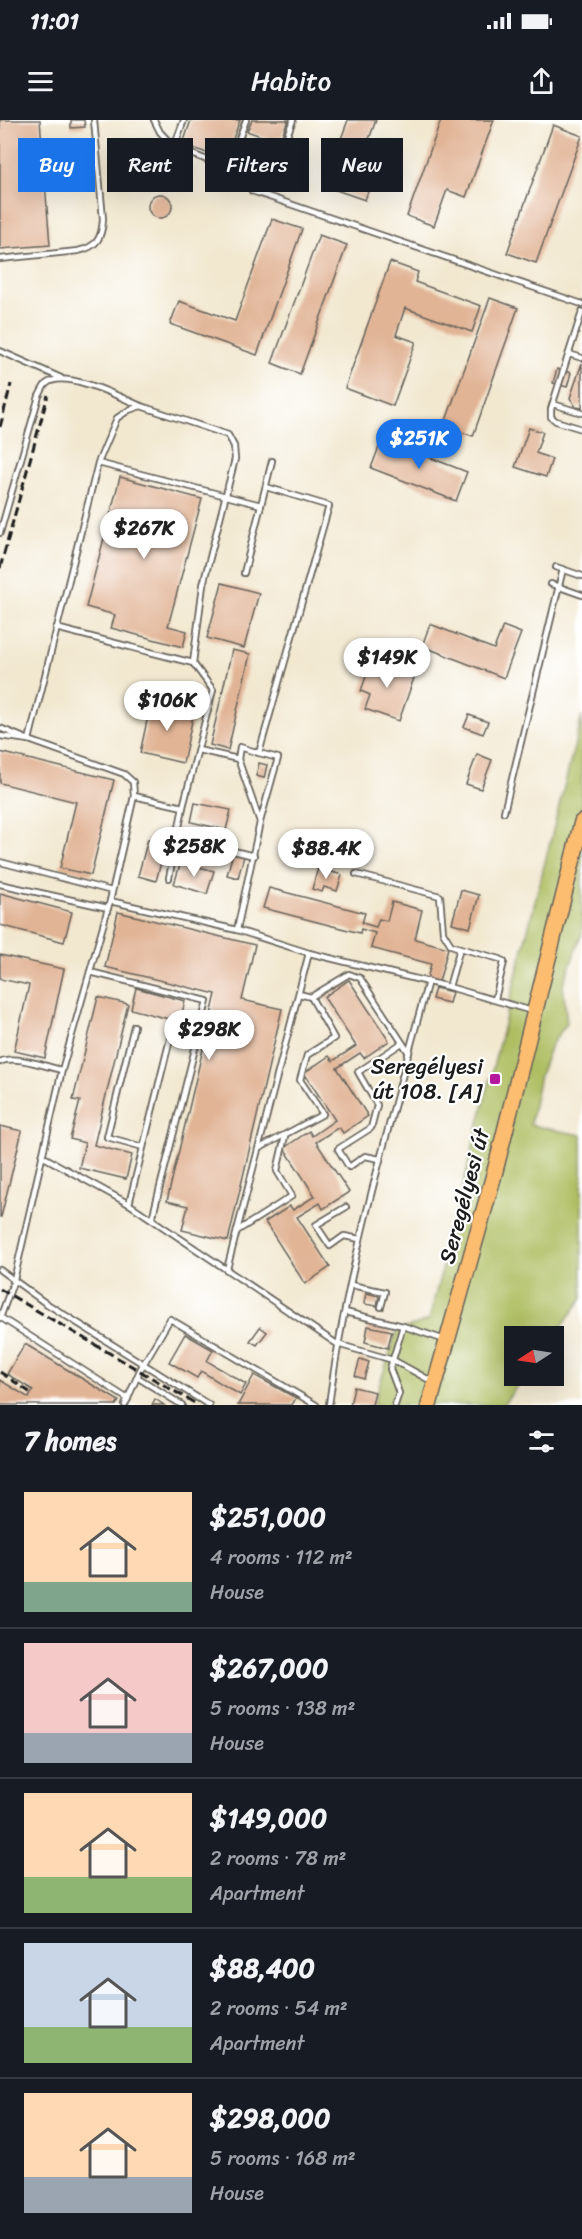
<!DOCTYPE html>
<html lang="en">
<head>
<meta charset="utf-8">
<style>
	body { margin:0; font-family:Sriracha,sans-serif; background:#20242c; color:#f1f3f6; height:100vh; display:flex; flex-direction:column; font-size:22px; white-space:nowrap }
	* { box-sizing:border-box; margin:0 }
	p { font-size:20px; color:#9ea1a6 }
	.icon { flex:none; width:33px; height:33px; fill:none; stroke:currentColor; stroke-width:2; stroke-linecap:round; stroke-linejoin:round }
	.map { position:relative; height:1285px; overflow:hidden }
	.details { display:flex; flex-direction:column; background:#171b24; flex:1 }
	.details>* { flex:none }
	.banner { position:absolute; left:18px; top:18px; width:546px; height:54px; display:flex; gap:12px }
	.needle { width:39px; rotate:258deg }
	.fabs { position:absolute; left:504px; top:1206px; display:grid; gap:12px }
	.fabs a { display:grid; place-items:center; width:60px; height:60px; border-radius:0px; background:#171b24; box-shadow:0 6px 24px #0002; font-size:30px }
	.price { position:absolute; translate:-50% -51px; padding:0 14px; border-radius:21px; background:#fff; color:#222; font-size:20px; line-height:39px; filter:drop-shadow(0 2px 3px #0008) }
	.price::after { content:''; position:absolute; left:50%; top:36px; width:18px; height:14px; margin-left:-9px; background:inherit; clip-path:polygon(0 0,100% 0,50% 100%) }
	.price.selected { background:#1a73e8; color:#fff }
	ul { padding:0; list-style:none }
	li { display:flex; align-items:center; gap:18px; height:150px; padding:0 24px }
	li+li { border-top:2px solid #363941 }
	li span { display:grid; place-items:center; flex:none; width:168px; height:120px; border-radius:0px; color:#555 }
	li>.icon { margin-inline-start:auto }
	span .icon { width:72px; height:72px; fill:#fffc; stroke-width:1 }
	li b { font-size:26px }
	h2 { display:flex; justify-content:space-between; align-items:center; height:72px; padding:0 24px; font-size:26px }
	.tag { padding:0 21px; border-radius:0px; background:#171b24; box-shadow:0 6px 24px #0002; font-size:21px; line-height:54px }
	.tag.selected { background:#1a73e8; color:#fff }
	.status { display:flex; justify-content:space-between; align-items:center; height:42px; padding:0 30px; background:#171b24; direction:ltr }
	.status svg { height:16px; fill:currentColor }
	header { display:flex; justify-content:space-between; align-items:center; height:78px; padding:0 24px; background:#171b24; font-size:27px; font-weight:600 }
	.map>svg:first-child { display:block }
	.green { fill:#adbd60; stroke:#646c3e; stroke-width:1.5 }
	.building { fill:#e1b495 }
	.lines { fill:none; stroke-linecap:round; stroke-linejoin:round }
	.service-casing { stroke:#67635b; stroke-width:8 }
	.primary-casing { stroke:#67635b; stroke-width:18 }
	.service { stroke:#fff; stroke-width:4.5 }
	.primary { stroke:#fcbd6f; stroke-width:15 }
	.rail { stroke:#1c1c1c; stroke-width:3; stroke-dasharray:9 4.5; stroke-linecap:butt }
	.poi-dot { fill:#b5179e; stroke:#fff; stroke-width:2 }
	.labels { text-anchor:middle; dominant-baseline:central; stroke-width:4.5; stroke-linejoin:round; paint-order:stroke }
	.poi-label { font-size:22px; fill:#1c1c1c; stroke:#fff; text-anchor:end }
	.street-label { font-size:22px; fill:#1c1c1c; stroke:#fff }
</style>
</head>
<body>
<div class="status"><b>11:01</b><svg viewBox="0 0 49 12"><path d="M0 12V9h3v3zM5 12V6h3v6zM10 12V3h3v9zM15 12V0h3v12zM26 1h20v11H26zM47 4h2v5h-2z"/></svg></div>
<header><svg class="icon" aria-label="menu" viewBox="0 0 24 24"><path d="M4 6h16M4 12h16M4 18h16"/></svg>Habito<svg class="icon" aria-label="share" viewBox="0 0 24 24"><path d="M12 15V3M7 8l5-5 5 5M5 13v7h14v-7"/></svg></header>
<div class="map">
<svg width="582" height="1285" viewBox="0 0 582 1285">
	<rect width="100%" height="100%" fill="#fff"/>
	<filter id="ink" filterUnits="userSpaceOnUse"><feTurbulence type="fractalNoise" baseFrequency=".0167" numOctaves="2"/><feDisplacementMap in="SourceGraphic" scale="12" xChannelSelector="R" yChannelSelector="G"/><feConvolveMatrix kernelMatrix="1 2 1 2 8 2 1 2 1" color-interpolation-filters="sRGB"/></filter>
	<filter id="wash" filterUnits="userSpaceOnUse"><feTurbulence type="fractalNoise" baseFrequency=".008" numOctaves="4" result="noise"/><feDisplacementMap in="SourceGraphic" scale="24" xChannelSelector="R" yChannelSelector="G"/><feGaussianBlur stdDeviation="1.35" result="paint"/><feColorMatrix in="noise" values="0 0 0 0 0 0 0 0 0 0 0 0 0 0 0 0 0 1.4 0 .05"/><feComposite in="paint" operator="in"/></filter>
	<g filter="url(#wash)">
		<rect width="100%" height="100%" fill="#f2e8d0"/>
		<polygon class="green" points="582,596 582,813 563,865 567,903 551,925 540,955 530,1005 582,1015 582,1179 554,1217 514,1216 514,1256 525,1256 503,1285 373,1285 397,1211 429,1200"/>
		<g id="blocks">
			<g class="building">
				<polygon points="0,0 40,0 50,125 0,129"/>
				<polygon points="71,0 84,0 85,7 71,8"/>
				<polygon points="191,0 240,0 225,40 183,24"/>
				<polygon points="252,0 288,0 279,23 247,11"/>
				<polygon points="348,0 376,0 363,36 338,27"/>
				<polygon points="441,0 494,0 466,77 447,70 434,106 407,96"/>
				<polygon points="553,5 582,16 536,143 507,133"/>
				<polygon points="340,49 372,60 365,80 333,69"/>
				<circle cx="160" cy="86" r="12"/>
				<polygon points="272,99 302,109 257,235 170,204 179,181 235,201"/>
				<polygon points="319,115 347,125 300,254 272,243"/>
				<polygon points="390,142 418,152 415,162 481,186 472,212 405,188 396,215 416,222 393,286 345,268"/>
				<polygon points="490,178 518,188 473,316 444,306"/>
				<polygon points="582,243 582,288 576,287 570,278"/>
				<polygon points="557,249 571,253 567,267 553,263"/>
				<polygon points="529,308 543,312 536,333 552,339 546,357 515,347"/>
				<polygon points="382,319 467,352 456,381 371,348"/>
				<polygon points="120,357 202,379 168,506 187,511 183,527 111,508 115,495 86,487"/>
				<polygon points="222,463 259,473 244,528 207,518"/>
				<polygon points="430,504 494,529 503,506 521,513 504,558 422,526"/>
				<polygon points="232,530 250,534 228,630 210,625"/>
				<polygon points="372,539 415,555 399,601 365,589 370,575 361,571"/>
				<polygon points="151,582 194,592 183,643 140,633"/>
				<polygon points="469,595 488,602 483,614 464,607"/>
				<polygon points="0,632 114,660 91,755 60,748 76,682 0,663"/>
				<polygon points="477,634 492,640 481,669 466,664"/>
				<polygon points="259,643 267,645 264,658 256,656"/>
				<polygon points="195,683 231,690 226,710 191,702"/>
				<polygon points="148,719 166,724 156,761 138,756"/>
				<polygon points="233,733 244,736 238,758 227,755"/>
				<polygon points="181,742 214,751 207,774 174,764"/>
				<polygon points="318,748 342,755 337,771 324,767 322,772 312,769"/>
				<polygon points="269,768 365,793 362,803 376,807 379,799 387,801 392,782 422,790 415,819 448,828 439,862 427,859 431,844 371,828 375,813 361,809 360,813 263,788"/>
				<polygon points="461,770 479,775 470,808 452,803"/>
				<polygon points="0,773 72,792 64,822 0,805"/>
				<polygon points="118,792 255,825 242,880 282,889 228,1121 182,1110 188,1086 167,1081 216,874 105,847"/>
				<polygon points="0,835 64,849 45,938 14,931 29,865 0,859"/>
				<polygon points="349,860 389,921 364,938 360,933 337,948 368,996 343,1013 339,1007 316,1022 349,1072 323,1089 320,1083 297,1097 330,1147 305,1164 265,1102 290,1086 293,1090 315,1076 284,1028 309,1011 312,1016 335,1000 304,953 329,936 333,941 356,926 324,877"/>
				<polygon points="136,868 185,881 180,902 131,889"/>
				<polygon points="435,868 452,872 449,883 432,879"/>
				<polygon points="98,877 128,884 94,1025 132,1035 126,1059 79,1048 85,1023 70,1019 80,981 73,980"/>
				<polygon points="0,1006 22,1011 1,1097 0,1097"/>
				<polygon points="366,1173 379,1176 377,1186 364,1184"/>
				<polygon points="368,1206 392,1211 388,1228 365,1222"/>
				<polygon points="260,1207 267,1212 257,1225 250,1221"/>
				<polygon points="185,1214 213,1230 207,1241 246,1264 240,1275 201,1251 197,1258 169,1242"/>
				<polygon points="25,1224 119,1281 116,1285 0,1285 0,1260 29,1278 33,1270 7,1254"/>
				<polygon points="360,1239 369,1242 364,1259 355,1256"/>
				<polygon points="254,1255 296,1278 292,1285 238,1285"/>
				<polygon points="354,1267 375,1272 372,1285 350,1285"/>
				<polygon points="155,1279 164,1285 152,1285"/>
			</g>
		</g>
	</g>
	<g filter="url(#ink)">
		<use href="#blocks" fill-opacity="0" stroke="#67635b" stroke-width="1.5"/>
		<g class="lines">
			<g class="service-casing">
				<g id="service">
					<polyline points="154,0 160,12 174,27 243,54"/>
					<polyline points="174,27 184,0"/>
					<polyline points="277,42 293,0"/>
					<polyline points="228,48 246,0"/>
					<polyline points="252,71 582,184"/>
					<path d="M0,139L78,131C97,127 102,118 103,99L94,0"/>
					<polyline points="582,192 551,289 551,297 556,301 582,309"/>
					<polyline points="0,231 61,258"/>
					<polyline points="569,234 582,238"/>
					<polyline points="553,284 582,293"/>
					<polyline points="98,343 261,385"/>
					<path d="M0,413L39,276C41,273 43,267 46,264C64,248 122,278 141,286"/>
					<polyline points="556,447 582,456"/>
					<polyline points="244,453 272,341"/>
					<polyline points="551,464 582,475"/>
					<polyline points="56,508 193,543 213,570 183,687 169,758"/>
					<polyline points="0,608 29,620 124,654 133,662 134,676 110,781 62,950 14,1160 0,1198"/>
					<polyline points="0,616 29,620 98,343 117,298 129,290 141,286 228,315 234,326 235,339 203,465 193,543"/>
					<polyline points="198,630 238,639 260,702"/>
					<polyline points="238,639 240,627 259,633"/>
					<polyline points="134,676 183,687"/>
					<polyline points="504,692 563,449"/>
					<polyline points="177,717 254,736"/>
					<polyline points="0,742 112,771"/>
					<polyline points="356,754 440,776 443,812 451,825 460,828"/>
					<polyline points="0,764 108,788"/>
					<polyline points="110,781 237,810 309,833 449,867"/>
					<polyline points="237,810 260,702 278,638 259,633 329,386 266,367"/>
					<polyline points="90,852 207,881 152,1099"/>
					<polyline points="299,874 311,877 349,854 360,858 409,933"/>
					<polyline points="495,879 504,842 500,839 460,828 449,867 532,891"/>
					<polyline points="134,906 107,1017 143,1027"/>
					<path d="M0,942C13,934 47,947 62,950"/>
					<polyline points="258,1029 323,994 300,960 307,935 334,918 311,877"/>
					<polyline points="42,1036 129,1084 337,1224 393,1240 433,1262"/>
					<polyline points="380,1039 365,1036 349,1047 338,1029 371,1008 377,985 358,952 402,923"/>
					<polyline points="129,1084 172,911"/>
					<polyline points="346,1087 316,1105 330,1126 344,1116 360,1119"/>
					<polyline points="237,1111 292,1076 277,1051 285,1016"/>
					<polyline points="227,1149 309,833"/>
					<polyline points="0,1150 44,1182 209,1285"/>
					<polyline points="351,1165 385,1172 381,1187"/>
					<polyline points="345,1192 403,1206 445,1220"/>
					<polyline points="0,1197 128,1279"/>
					<polyline points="137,1257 182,1285"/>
					<polyline points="125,1285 140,1250 170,1199 316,1285"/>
					<path d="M329,1285C348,1141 391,1001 428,861"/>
					<polyline points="395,1285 399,1273 390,1249 403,1206"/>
				</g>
			</g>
			<g class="primary-casing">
				<polyline id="primary" points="429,1285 495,1051 582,702"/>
			</g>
			<use href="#service" class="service"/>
			<use href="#primary" class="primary"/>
			<g class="rail">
				<polyline points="0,307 11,264"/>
				<polyline points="0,448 48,275"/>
				<polyline points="0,1169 198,1285"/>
				<polyline points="0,1252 31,1273"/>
			</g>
		</g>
	</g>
	<rect class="poi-dot" x="489" y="953" width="12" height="12" rx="3"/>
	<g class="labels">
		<g class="poi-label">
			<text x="483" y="946">Seregélyesi<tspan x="483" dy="25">út 108. [A]</tspan></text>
		</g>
		<g class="street-label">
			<text transform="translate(464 1076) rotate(-75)">Seregélyesi út</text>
		</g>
	</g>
</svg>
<div class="fabs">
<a><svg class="needle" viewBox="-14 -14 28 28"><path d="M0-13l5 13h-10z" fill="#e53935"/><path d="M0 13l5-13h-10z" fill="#9ea1a6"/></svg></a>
</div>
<b class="price selected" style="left:419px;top:350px">$251K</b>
<b class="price" style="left:144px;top:440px">$267K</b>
<b class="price" style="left:387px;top:569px">$149K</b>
<b class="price" style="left:167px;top:612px">$106K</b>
<b class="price" style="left:194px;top:758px">$258K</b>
<b class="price" style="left:326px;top:760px">$88.4K</b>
<b class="price" style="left:209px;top:941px">$298K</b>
<div class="banner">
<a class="tag selected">Buy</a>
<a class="tag">Rent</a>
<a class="tag">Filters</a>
<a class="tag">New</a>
</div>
</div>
<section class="details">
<h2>7 homes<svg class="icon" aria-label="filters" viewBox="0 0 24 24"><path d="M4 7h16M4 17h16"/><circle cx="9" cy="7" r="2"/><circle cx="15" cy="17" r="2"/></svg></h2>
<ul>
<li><span style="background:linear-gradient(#ffd9b3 75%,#7fa58c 0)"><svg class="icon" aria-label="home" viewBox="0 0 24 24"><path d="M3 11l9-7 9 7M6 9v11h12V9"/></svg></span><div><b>$251,000</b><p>4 rooms · 112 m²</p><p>House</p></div></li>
<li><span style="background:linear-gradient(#f6c9c9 75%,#9aa5b1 0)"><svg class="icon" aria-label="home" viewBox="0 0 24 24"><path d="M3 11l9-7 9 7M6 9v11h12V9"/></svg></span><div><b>$267,000</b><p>5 rooms · 138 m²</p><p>House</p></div></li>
<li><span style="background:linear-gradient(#ffd9b3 70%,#8fb573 0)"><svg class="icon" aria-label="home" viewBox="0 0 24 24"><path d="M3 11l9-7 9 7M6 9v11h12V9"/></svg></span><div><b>$149,000</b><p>2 rooms · 78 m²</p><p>Apartment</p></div></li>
<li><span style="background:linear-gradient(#c9d6e8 70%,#8fb573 0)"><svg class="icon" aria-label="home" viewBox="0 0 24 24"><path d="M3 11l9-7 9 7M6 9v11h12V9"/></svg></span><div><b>$88,400</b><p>2 rooms · 54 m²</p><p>Apartment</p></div></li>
<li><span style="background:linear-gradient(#ffd9b3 70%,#9aa5b1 0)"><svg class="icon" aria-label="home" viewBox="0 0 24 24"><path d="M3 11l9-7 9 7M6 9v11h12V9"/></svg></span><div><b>$298,000</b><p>5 rooms · 168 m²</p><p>House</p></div></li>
</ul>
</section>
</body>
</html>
